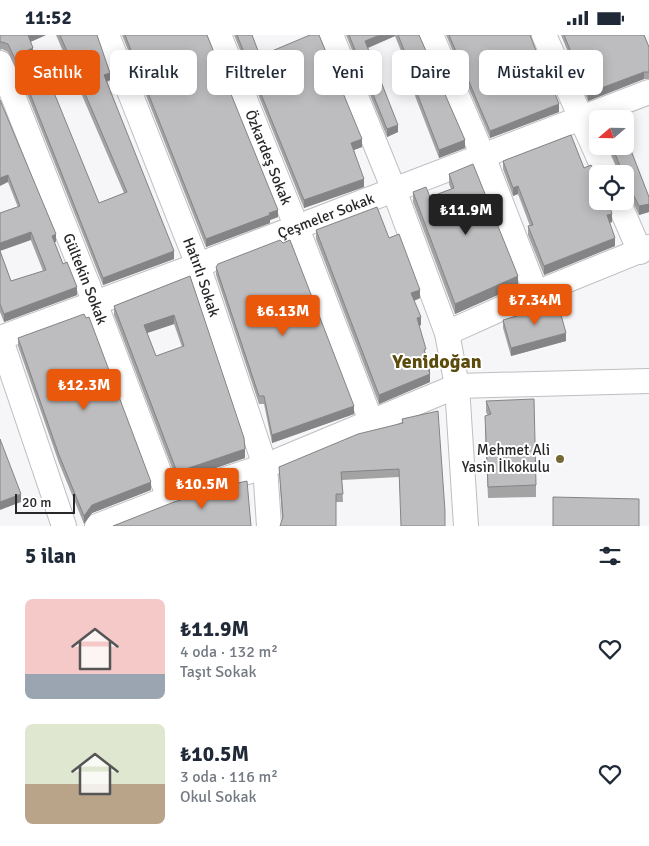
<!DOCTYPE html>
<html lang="tr">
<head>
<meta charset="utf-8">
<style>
	body { margin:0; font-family:Signika,sans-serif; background:#f2f2f3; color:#1f2937; height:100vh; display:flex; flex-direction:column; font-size:19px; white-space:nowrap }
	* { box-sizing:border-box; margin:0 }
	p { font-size:16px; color:#747a83 }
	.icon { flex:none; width:28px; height:28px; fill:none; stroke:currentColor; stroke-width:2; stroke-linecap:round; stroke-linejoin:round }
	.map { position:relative; height:491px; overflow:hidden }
	.sheet { display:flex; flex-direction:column; background:#fff; flex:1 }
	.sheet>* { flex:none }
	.hud { position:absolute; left:15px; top:15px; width:620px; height:45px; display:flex; gap:10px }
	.needle { width:32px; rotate:250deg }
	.controls { position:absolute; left:589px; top:75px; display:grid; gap:10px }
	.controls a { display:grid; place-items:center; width:45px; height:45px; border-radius:8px; background:#fff; box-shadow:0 2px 12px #0003; font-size:25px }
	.scale { position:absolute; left:15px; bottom:12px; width:60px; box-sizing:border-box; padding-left:5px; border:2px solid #282729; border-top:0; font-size:14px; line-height:18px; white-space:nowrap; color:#282729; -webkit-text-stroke:4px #fff; paint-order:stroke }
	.price { position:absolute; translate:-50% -42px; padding:0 11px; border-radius:5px; background:#ea580c; color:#fff; font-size:16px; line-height:32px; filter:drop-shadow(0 1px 2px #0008) }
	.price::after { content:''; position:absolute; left:50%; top:30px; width:15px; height:11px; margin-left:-8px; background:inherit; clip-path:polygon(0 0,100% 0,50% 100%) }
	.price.current { background:#222; color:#fff }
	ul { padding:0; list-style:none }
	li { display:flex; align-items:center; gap:15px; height:125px; padding:0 25px }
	li span { display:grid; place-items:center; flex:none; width:140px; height:100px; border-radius:8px; color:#555 }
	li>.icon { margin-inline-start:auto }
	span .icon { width:60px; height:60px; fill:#fffc; stroke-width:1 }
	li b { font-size:21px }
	h2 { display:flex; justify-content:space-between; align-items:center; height:60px; padding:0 25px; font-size:21px }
	.pill { padding:0 18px; border-radius:8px; background:#fff; box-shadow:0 2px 12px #0003; font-size:18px; line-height:45px }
	.pill.current { background:#ea580c; color:#fff }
	.status { display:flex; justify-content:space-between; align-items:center; height:35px; padding:0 25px; background:#fff; direction:ltr }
	.status svg { height:14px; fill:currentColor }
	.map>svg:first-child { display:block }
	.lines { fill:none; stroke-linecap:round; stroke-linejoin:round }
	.minor-casing { stroke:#bfbec1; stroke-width:26 }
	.minor { stroke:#fff; stroke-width:24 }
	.wall { fill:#a3a3a4; fill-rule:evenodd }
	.shaded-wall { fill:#848486 }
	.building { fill:#bdbdbf; stroke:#848486; fill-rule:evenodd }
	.poi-dot { fill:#766936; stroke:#fff; stroke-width:2 }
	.labels { text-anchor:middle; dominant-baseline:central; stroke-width:4; stroke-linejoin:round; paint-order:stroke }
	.street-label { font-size:15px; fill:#282729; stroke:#fff }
	.poi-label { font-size:15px; fill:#282729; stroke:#fff; text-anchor:end }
	.district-label { font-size:20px; font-weight:bold; fill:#5b4c0d; stroke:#fff }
</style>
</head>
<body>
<div class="status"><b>11:52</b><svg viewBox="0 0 49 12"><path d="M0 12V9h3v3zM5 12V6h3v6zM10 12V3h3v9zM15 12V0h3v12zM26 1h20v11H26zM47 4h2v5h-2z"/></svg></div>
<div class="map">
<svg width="649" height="491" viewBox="0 0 649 491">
	<rect width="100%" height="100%" fill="#f6f5f8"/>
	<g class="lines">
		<g class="minor-casing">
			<g id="minor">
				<path id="s1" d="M107,0L198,230L265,431L269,491"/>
				<path id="s2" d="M219,0L297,193L371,386"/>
				<polyline points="331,0 394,155 447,298 457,351 466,491"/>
				<polyline points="431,0 483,121 536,258"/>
				<polyline points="544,0 606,139"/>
				<path id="s3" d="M0,28L95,268L169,463"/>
				<polyline points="618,166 640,217"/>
				<polyline points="447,298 536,258 649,212"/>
				<polyline points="0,302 64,491"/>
				<path id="s4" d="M0,303L198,230L649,57"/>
				<polyline points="97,491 169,463 265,431 457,351 649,346"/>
			</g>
		</g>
		<use href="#minor" class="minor"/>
	</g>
	<g class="wall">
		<polygon points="0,0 46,0 30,7 33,21 22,25 29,50 99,168 124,158 56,0 97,0 110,45 107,47 174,224 103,250 27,59 27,52 25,53 8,17 2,14 0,15"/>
		<polygon points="122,0 207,0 278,182 270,185 270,188 206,212"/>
		<polygon points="234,0 252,0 260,21 362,112 354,115 364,152 304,173"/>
		<polygon points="346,0 419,0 465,113 439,123 415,61 415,53 416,53 395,1 368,13 398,97 387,102"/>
		<polygon points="446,0 530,0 559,77 490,103"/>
		<polygon points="561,0 644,0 649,12 649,44 644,44 588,66"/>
		<polygon points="0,65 56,207 54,207 77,260 4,287 0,277 0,216 11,246 43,236 8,147"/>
		<polygon points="608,111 625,111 649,162 649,177 639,180 627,155 625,155 625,139 618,136"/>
		<polygon points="503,126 584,133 612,187 610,188 615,211 544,240 528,200 528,191 530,191 518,159 513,161 503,134"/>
		<polygon points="449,139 518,251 455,279 413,167 413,157 430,162 451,154 449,149"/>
		<polygon points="316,195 389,203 420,263 414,266 421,290 419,291 426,320 430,330 430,347 379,369 316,204"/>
		<polygon points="216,232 354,379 272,408 264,369 259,369 216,240"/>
		<path d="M190,241L245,423L177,446L114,280V271ZM174,289L182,312L156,321L147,298Z"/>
		<polygon points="503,285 566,306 511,321 503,293"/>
		<polygon points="18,303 151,455 92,478 84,489 59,428 18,311"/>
		<polygon points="486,366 536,450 536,462 488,463 485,393 488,381 486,377"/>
		<polygon points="438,376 399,442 342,445 343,467 336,467 282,484 279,432 402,389 402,384"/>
	</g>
	<g class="shaded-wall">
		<polygon points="28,0 46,0 28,8"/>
		<polygon points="380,0 395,0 395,1 365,14 365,6"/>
		<polygon points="33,13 33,21 19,26 19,19"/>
		<polygon points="644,37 644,44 588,66 588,58"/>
		<polygon points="110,38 110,45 104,48 104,40"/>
		<polygon points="29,44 29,52 25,53 25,45"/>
		<polygon points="559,69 559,77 490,103 490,96"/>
		<polygon points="398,90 398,97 387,102 387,94"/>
		<polygon points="362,104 362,112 351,116 351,108"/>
		<polygon points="465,105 465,113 439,123 439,115"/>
		<polygon points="8,140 8,147 0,151 0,143"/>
		<polygon points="364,144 364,152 304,173 304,165"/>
		<polygon points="518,151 518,159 513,161 513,153"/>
		<polygon points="649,169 649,177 639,180 639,171"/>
		<polygon points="278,175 278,182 270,185 270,188 206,212 206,204"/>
		<polygon points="612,179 612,187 607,189 607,180"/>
		<polygon points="31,197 31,205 0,216 0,208"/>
		<polygon points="56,199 56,207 52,208 52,201"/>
		<polygon points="615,203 615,211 544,240 544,231"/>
		<polygon points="174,216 174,224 103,250 103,243"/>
		<polygon points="518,241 518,251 455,279 455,269"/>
		<polygon points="77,252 77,260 4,287 4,279"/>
		<polygon points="420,255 420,263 411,267 411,258"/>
		<polygon points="174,280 174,289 144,299 144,290"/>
		<polygon points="421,282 421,290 417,292 417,283"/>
		<polygon points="566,298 566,306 511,321 511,313"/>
		<polygon points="430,330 430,339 427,331"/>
		<polygon points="430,339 430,347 379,369 379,360"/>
		<polygon points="354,371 354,379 272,408 272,400"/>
		<polygon points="245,414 245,423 177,446 177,437"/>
		<polygon points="151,447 151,455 92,478 84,489 84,481 92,470"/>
		<polygon points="21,459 21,467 0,475 0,467"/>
	</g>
	<g class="building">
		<polygon points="0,0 28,0 33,13 19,19 29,44 25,45 8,9 2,7 0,7"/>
		<polygon points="60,0 97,0 110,38 104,40 174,216 103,243 27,51 48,43 99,168 127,157"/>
		<polygon points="125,0 207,0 278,175 269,178 270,180 206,204"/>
		<polygon points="237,0 252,0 260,21 310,0 319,0 362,104 351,108 364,144 304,165"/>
		<polygon points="349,0 380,0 365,6 398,90 387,94"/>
		<polygon points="398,0 419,0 465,105 439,115 415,53 419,52"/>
		<polygon points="449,0 530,0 544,37 546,36 559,69 490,96"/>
		<polygon points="564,0 644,0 649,12 649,37 644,37 588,58"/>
		<polygon points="0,65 56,199 52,201 63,229 67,227 77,252 4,279 0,269 0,216 11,246 46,235 31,197 0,208 0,178 20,171 8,140 0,143"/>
		<polygon points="571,100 584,133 591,130 598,141 598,166 608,166 612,179 607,180 615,203 544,231 528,191 533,190 518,151 513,153 503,126"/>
		<polygon points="625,100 649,162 649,169 639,171 627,147 625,146 625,139 617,139 620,131 612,111 625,111"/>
		<polygon points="473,129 518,241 455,269 413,157 426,152 430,162 454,153 449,139"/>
		<polygon points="377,172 389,203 399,199 420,255 411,258 421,282 417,283 426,314 424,315 430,330 427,331 430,339 379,360 316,195"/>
		<polygon points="280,205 283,208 290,205 354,371 272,400 264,361 259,361 216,232 218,229"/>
		<path d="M190,241L244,403L245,414L177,437L114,271ZM174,280L184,311L156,321L144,290Z"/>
		<polygon points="558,269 566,298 511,313 503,285"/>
		<polygon points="84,279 86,283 89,282 151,447 92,470 84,481 59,420 18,303"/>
		<polygon points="534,364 536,450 488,452 485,381 491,379 486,366"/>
		<polygon points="438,376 445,476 445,491 401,491 399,434 341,437 343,459 336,459 336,491 280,491 283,482 279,432 358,399 403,388 402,384"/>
		<polygon points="0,404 21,459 0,467"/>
		<polygon points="247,446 251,491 113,491 174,467 224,451"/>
		<polygon points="553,462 639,464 639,491 553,491"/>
	</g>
	<circle class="poi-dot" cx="560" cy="424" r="5"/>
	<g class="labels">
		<g class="street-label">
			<text stroke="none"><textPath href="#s2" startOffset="132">Özkardeş Sokak</textPath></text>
			<text stroke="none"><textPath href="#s4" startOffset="348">Çeşmeler Sokak</textPath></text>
			<text stroke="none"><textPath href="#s1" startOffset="260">Hatırlı Sokak</textPath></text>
			<text stroke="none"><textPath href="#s3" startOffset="232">Gültekin Sokak</textPath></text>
		</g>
		<g class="poi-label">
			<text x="550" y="415">Mehmet Ali<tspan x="550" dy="17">Yasin İlkokulu</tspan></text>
		</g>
		<g class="district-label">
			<text x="437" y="326">Yenidoğan</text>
		</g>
	</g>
</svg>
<div class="controls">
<a><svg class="needle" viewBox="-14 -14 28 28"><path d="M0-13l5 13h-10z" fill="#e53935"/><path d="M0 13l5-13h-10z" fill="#747a83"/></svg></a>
<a><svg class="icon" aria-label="locate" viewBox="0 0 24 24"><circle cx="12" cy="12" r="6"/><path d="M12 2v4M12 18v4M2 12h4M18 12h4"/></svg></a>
</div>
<div class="scale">20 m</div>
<b class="price current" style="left:466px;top:201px">₺11.9M</b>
<b class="price" style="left:535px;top:291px">₺7.34M</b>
<b class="price" style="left:283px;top:302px">₺6.13M</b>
<b class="price" style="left:84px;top:376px">₺12.3M</b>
<b class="price" style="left:202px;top:475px">₺10.5M</b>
<div class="hud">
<a class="pill current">Satılık</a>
<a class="pill">Kiralık</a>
<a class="pill">Filtreler</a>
<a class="pill">Yeni</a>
<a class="pill">Daire</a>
<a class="pill">Müstakil ev</a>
</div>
</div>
<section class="sheet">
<h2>5 ilan<svg class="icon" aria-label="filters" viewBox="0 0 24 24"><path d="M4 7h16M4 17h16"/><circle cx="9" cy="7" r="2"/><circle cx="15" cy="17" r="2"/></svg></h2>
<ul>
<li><span style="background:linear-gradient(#f6c9c9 75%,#9aa5b1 0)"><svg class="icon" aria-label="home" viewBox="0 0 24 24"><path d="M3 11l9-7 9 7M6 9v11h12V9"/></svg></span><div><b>₺11.9M</b><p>4 oda · 132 m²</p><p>Taşıt Sokak</p></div><svg class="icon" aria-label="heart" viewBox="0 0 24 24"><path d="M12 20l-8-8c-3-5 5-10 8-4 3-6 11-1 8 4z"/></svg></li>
<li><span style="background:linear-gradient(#dfe7d0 60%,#b9a48a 0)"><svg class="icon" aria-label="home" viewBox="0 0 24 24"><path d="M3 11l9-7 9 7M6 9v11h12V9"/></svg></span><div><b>₺10.5M</b><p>3 oda · 116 m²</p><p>Okul Sokak</p></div><svg class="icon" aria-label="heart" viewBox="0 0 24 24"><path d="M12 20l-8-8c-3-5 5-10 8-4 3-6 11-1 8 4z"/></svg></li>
</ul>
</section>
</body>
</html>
